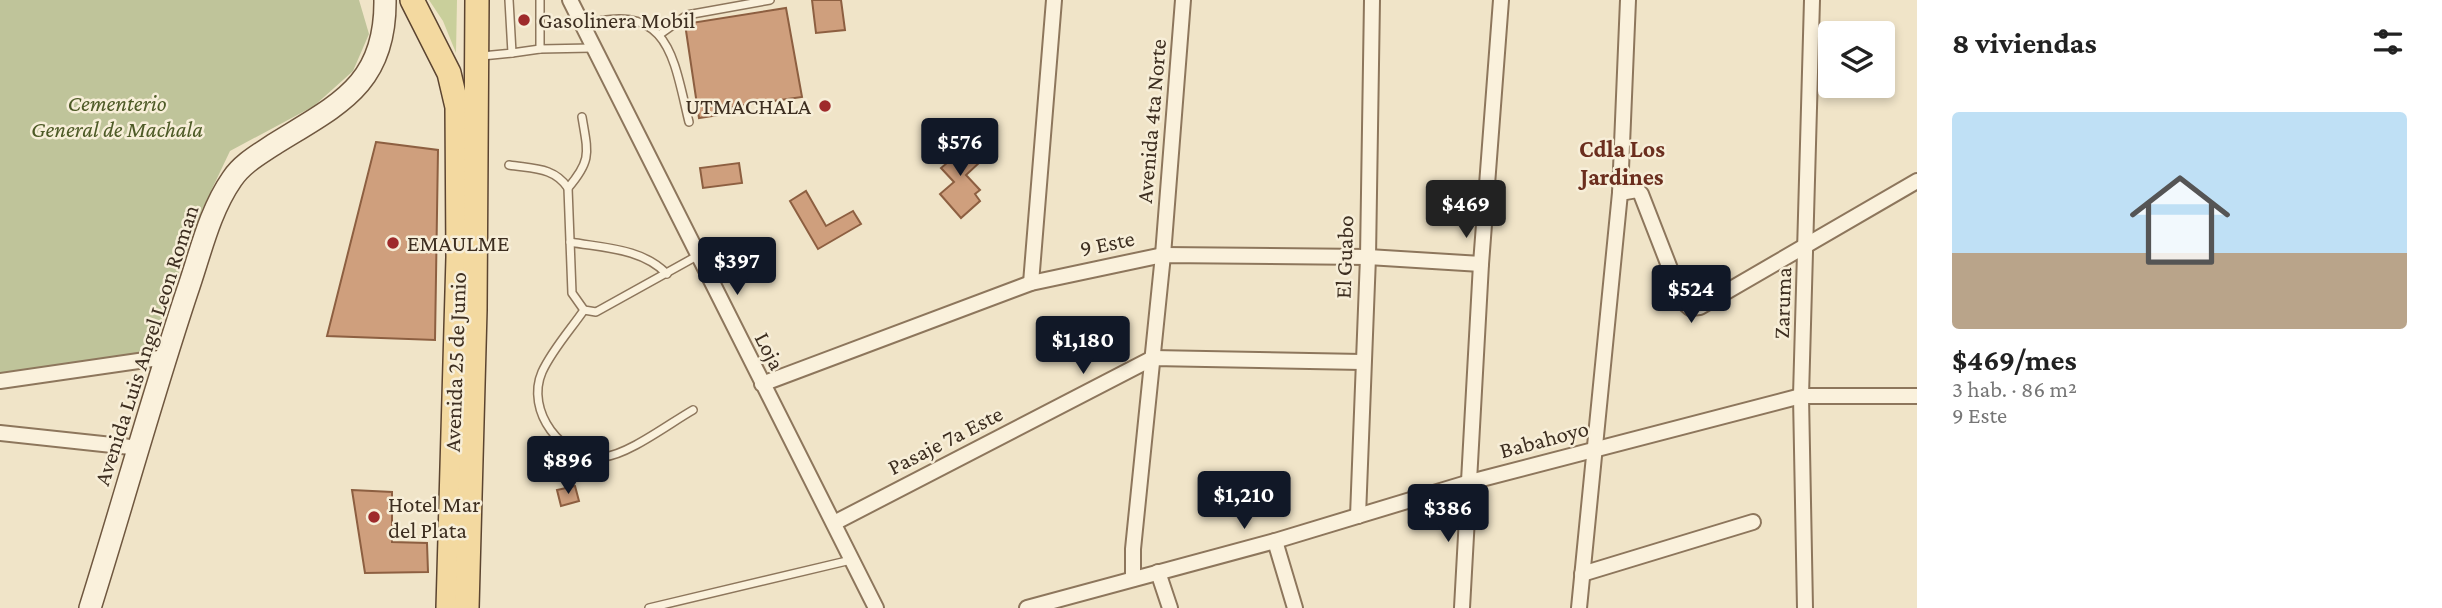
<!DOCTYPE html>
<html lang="es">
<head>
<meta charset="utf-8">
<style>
	body { margin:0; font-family:"Crimson Pro",serif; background:#f6f6f6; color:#222; height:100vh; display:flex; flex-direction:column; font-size:26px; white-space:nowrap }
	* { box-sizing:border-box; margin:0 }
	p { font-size:23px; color:#767676 }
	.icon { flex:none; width:38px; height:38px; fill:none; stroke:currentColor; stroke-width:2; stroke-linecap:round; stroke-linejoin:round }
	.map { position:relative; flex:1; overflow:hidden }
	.details { display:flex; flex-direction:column; background:#fff; width:525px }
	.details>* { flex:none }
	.buttons { position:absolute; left:1818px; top:21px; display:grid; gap:14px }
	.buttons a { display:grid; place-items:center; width:77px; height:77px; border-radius:7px; background:#fff; box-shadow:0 4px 10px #0003; font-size:35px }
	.price { position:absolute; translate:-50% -60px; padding:0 16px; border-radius:7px; background:#111827; color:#fff; font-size:23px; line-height:46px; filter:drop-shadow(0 2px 4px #0008) }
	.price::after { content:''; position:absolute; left:50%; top:42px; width:21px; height:16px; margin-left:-10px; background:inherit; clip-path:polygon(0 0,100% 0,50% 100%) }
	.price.selected { background:#222; color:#fff }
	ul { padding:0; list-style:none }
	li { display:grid; align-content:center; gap:14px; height:371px; padding:0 35px }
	li span { display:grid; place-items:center; height:217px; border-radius:7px; color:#555 }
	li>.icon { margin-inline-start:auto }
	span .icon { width:126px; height:126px; fill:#fffc; stroke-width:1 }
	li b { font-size:30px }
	h2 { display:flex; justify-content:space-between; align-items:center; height:84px; padding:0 35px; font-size:30px }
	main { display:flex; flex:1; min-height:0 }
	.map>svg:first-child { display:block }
	.green { fill:#c9cf9b }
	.cemetery { fill:#bfc49a }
	.building { fill:#cf9f7d; stroke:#8d5f41; stroke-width:2 }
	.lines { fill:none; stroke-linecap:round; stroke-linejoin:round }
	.service-casing { stroke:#8d765c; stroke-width:10 }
	.minor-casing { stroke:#8d765c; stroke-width:18 }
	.secondary-casing { stroke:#6f573f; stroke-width:24 }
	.primary-casing { stroke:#5b4430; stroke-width:26 }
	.service { stroke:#faf1dc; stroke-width:7 }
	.minor { stroke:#faf1dc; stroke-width:14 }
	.secondary { stroke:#faf1dc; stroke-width:21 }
	.primary { stroke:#f3d9a0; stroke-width:23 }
	.poi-dot { fill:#9e2a2b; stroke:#f7eed8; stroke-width:2.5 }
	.labels { text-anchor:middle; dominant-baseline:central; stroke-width:5; stroke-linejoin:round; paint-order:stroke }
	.poi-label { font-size:23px; fill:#3d2e20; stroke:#f7eed8; text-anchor:start }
	.park-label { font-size:23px; font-style:italic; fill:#4d5a26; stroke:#f7eed8 }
	.street-label { font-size:23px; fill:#3d2e20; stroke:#f7eed8 }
	.neighbourhood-label { font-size:24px; font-weight:bold; fill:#6b2e1e; stroke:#f7eed8 }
</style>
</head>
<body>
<main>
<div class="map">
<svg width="1917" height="608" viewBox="0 0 1917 608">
	<rect width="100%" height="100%" fill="#f0e4c8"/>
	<polygon class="green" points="429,0 457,0 456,53 443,21"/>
	<polygon class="cemetery" points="0,0 359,0 369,34 353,71 314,106 230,151 202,210 147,359 0,380"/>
	<g class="building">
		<polygon points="812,0 841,0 845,30 816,33"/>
		<polygon points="786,8 802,97 731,107 732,113 699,118 685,24"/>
		<polygon points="959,139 980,162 966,175 980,190 975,194 980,201 961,218 940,194 954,182 941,168 947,163 940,155"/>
		<polygon points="376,142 438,150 435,340 327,336"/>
		<polygon points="739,163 742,183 703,188 700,168"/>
		<polygon points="806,191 826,226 853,211 861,224 818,249 790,201"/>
		<polygon points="575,486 579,501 561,506 557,490"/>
		<polygon points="352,490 392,492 392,542 427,543 428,572 365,573"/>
	</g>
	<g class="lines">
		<g class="service-casing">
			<g id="service">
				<polyline points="540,0 540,49 592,48"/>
				<path d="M582,25C669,0 673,56 689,122"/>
				<polyline points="659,35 687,15 770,0"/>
				<polyline points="512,53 540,49"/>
				<polyline points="482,56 512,53 509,0"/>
				<path d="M509,165C533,169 554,167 568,188L572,293L584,310L596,312L697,256"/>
				<path d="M568,188C592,160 588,153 582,117"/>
				<path d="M570,242C603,248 642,248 667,274"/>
				<path d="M584,310C571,329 552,350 542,372C525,411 562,460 603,457C628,455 670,423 693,410"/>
				<polyline points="649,608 851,560"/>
			</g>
		</g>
		<g class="minor-casing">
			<g id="minor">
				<polyline points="570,0 876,608"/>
				<polyline points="1620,193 1637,190 1641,194 1683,302 1690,308 1700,307 1917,181"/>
				<polyline points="1031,283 1054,0"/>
				<polyline points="0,381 166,357"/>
				<polyline points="762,384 1031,283 1163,255 1368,257 1481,264"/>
				<polyline points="0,433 140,448"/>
				<polyline points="1358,516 1368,257 1372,0"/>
				<polyline points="834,523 1153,358 1362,362"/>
				<polyline points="1275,541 1295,608"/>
				<polyline points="1158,572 1170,608"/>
				<polyline points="1582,574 1753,522"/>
				<polyline points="1133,579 1133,549 1163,255 1183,0"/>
				<polyline points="1027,608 1275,541 1470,482 1801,396 1917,396"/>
				<polyline points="1462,608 1481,264 1501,0"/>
				<polyline points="1579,608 1620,193 1628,0"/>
				<polyline points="1805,608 1801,396 1812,0"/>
			</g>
		</g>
		<g class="secondary-casing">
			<path id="secondary" d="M90,608C123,503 152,397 187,292C200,255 209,212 232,179C242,164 258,155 273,145C337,105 386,86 385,0"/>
		</g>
		<g class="primary-casing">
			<g id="primary">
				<polyline points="412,0 449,73 457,107 458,257 448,608"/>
				<polyline points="467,608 475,310 477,0"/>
			</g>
		</g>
		<use href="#service" class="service"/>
		<use href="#minor" class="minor"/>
		<use href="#secondary" class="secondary"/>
		<use href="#primary" class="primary"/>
	</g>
	<g class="poi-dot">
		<circle cx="524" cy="20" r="7"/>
		<circle cx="825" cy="106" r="7"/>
		<circle cx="393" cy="243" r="7"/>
		<circle cx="374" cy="517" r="7"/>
	</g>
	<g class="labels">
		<g class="poi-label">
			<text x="538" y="20">Gasolinera Mobil</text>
			<text x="811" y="106" text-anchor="end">UTMACHALA</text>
			<text x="407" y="243">EMAULME</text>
			<text x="388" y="504">Hotel Mar<tspan x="388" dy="26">del Plata</tspan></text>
		</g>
		<g class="park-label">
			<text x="117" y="103">Cementerio<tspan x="117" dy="26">General de Machala</tspan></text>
		</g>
		<g class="street-label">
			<text transform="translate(1151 121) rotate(-85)">Avenida 4ta Norte</text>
			<text transform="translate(1107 243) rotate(-12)">9 Este</text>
			<text transform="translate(1344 257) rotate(-88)">El Guabo</text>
			<text transform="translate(1782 303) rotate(-88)">Zaruma</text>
			<text transform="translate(146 345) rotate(-72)">Avenida Luis Angel Leon Roman</text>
			<text transform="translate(770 351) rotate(63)">Loja</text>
			<text transform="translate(455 362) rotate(-88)">Avenida 25 de Junio</text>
			<text transform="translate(1544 439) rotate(-15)">Babahoyo</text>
			<text transform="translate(945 440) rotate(-27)">Pasaje 7a Este</text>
		</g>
		<g class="neighbourhood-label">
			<text x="1622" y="148">Cdla Los<tspan x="1622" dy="28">Jardines</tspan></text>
		</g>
	</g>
</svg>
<div class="buttons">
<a><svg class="icon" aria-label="layers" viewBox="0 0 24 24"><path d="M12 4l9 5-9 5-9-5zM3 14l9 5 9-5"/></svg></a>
</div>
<b class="price" style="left:960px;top:178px">$576</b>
<b class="price selected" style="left:1466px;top:240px">$469</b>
<b class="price" style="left:737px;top:297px">$397</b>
<b class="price" style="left:1691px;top:325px">$524</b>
<b class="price" style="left:1083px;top:376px">$1,180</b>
<b class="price" style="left:568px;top:496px">$896</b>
<b class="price" style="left:1244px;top:531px">$1,210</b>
<b class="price" style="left:1448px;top:544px">$386</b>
</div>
<section class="details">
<h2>8 viviendas<svg class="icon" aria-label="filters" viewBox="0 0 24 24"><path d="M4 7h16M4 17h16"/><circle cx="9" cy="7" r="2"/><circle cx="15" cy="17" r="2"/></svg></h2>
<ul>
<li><span style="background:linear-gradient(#bfe0f5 65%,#b9a48a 0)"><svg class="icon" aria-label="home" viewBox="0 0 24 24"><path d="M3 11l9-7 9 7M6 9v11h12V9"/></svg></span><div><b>$469/mes</b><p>3 hab. · 86 m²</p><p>9 Este</p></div></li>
</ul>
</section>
</main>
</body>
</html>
